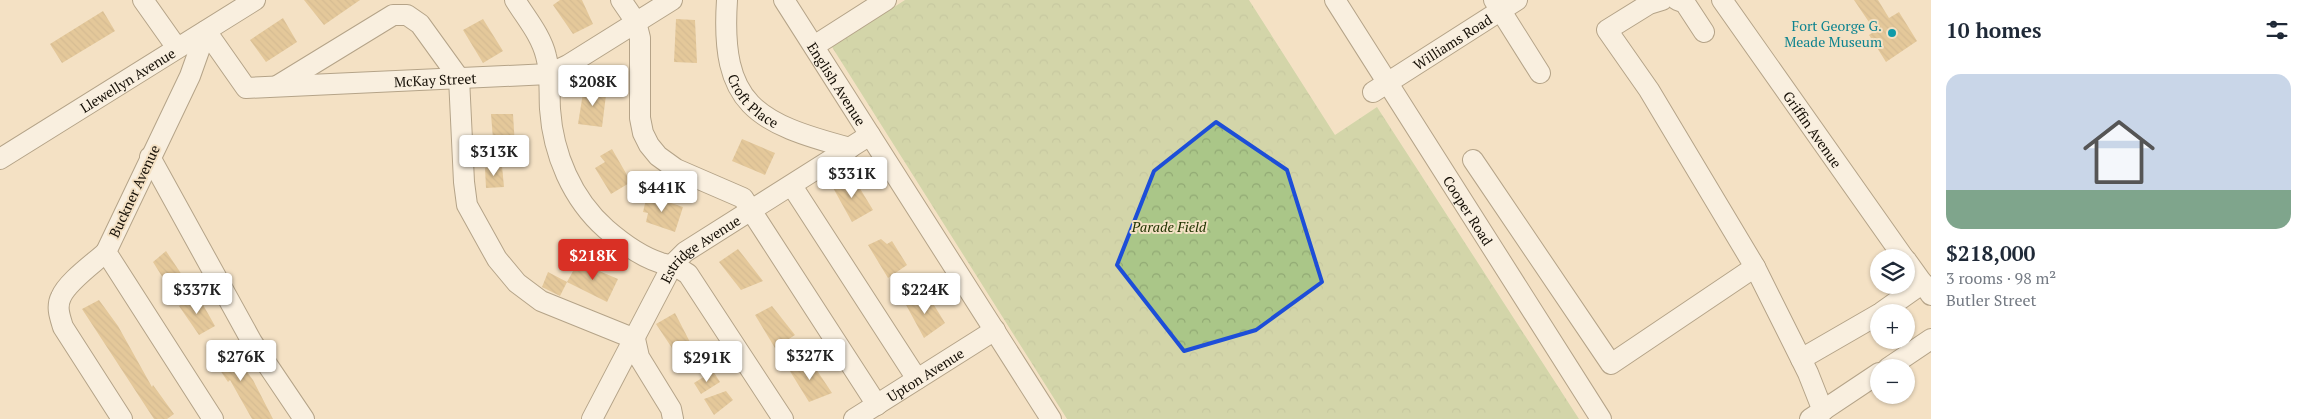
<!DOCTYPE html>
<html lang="en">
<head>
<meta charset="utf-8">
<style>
	body { margin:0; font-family:"PT Serif",serif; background:#f6f6f7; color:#1f2937; height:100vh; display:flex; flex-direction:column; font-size:19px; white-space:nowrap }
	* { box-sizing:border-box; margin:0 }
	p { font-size:16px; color:#747a83 }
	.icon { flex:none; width:28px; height:28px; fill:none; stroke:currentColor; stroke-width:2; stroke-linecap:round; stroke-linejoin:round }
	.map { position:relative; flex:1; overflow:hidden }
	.panel { display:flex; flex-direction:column; background:#fff; width:375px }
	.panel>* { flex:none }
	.fabs { position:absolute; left:1870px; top:249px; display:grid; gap:10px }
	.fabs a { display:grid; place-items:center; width:45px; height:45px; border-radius:50%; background:#fff; box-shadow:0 1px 4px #0004; font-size:25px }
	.price { position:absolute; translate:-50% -42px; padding:0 11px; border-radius:5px; background:#fff; color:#222; font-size:16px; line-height:32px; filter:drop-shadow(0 1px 2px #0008) }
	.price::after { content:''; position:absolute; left:50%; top:30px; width:15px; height:11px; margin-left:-8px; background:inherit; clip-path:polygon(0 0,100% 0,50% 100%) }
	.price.current { background:#d93025; color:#fff }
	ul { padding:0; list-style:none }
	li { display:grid; align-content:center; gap:10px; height:265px; padding:0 15px }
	li span { display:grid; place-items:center; height:155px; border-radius:15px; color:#555 }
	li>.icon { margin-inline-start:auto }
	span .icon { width:90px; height:90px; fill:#fffc; stroke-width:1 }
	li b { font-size:21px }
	h2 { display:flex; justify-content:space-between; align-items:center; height:60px; padding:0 15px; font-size:21px }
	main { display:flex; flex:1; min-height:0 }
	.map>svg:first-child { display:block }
	.forest { fill:url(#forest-crowns) }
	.building { fill:url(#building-back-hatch) }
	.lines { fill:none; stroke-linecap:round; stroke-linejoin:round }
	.minor-casing { stroke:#68583f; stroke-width:22 }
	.minor { stroke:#fff; stroke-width:20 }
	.marked { fill:none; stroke:#1d4ed8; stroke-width:4; stroke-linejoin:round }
	.culture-dot { fill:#0f9aa8; stroke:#f4e1c4; stroke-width:2 }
	.labels { text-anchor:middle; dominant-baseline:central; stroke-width:4; stroke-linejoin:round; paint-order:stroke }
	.culture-label { font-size:14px; fill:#0d838f; stroke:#f4e1c4; text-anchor:end }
	.street-label { font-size:14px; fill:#140e05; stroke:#f4e1c4 }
	.park-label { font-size:14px; font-style:italic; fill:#203301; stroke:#f4e1c4 }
</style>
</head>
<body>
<main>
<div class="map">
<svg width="1931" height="419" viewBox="0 0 1931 419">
	<defs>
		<pattern id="forest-crowns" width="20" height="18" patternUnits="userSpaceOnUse" patternTransform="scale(1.25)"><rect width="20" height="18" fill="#aac688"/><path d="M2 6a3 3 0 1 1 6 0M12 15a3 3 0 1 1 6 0" fill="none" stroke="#91a974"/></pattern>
		<pattern id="building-back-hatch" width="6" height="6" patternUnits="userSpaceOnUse" patternTransform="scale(1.25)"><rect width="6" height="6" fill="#d0a866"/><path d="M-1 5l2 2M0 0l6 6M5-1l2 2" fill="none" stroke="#b28f57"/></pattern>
	</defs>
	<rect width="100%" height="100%" fill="#f4e1c4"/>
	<polygon class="forest" points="905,0 1249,0 1335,135 1377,107 1579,419 1067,419 832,47"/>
	<g class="building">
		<polygon points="304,0 360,0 324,25"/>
		<polygon points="560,0 582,0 593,24 573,34 553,5"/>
		<polygon points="1854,0 1878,0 1889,18 1899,12 1917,41 1886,62 1869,35 1875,31"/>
		<polygon points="103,11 115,31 62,63 50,44"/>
		<polygon points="283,18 297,42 266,62 250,40"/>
		<polygon points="483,19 503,51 483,63 463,30"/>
		<polygon points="676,19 695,20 697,63 674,62"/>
		<polygon points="591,85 607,87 602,127 578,124 583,93 589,94"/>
		<polygon points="491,114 513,114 516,163 495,165"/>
		<polygon points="742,139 775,153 765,175 732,161"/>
		<polygon points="612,149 631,182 611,194 595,168 605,162 600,156"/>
		<polygon points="502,166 504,187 486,188 485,168"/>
		<polygon points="853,177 873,210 852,222 832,186"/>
		<polygon points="647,195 683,207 675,232 646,222 648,213 643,212"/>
		<polygon points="881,239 887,244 892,241 907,265 888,278 868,245"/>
		<polygon points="738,249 763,281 741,290 719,262"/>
		<polygon points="166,251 184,278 168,286 153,262"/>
		<polygon points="578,262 618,279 607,302 567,282"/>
		<polygon points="548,272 567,282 560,296 542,287"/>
		<polygon points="197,294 215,326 199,335 179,306"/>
		<polygon points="919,294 923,303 929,297 945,323 924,338 905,303"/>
		<polygon points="99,300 118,326 152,387 153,385 174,414 167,419 154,419 82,309"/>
		<polygon points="772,306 795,335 775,348 755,315"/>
		<polygon points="675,313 693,348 678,357 656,324"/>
		<polygon points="226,343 253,380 273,419 252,419 230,380 228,382 209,354"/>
		<polygon points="810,360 832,393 809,402 788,368"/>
		<polygon points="713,371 720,382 701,394 694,383"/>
		<polygon points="726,391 733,400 714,415 704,399"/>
	</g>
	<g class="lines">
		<g class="minor-casing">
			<g id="minor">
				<polyline points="143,0 177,48"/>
				<path d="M515,0C526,18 541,35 546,56C551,73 549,91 550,109C553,154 572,199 606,229C621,242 642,257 661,263C675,267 676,266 688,274L783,419"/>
				<polyline points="621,0 636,22 640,38 640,118 643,133 649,145 658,156 676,169 743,198 877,405"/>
				<path id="s1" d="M727,0C720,105 756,123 850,148"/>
				<path id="s2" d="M784,0L1051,419"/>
				<path id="s3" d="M1335,0L1601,419"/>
				<polyline points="1494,0 1540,73"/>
				<polyline points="1677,0 1685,3 1704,32"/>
				<path id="s4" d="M1722,0L1904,258"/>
				<path id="s5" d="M206,31L246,88L549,74L568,65L672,0"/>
				<polyline points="206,31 190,76 106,252 213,419"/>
				<polyline points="814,46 886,0"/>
				<polyline points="277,86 393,15 407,15 420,24 459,78 464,182 467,205 497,259 517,283 541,301 635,339 639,357 671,409 673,419"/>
				<path id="s6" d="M1373,92L1517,0"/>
				<polyline points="150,157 252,342 304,419"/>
				<path id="s7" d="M0,159L255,0"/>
				<polyline points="1473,160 1611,364 1755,267 1649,90 1607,30 1649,4 1662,0"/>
				<polyline points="792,186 917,379"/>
				<path d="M106,252C94,263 67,282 61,297C56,307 60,317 63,327L122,419"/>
				<polyline points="1906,260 1931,295"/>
				<polyline points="1755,267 1808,373 1823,411"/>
				<polyline points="1882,312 1923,283"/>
				<polyline points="1801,359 1879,314"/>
				<polyline points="1888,368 1931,339"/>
				<path id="s8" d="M592,419L673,264L685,252L870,135"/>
				<path id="s9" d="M854,419L995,330"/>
				<polyline points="1810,419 1879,373"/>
			</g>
		</g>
		<use href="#minor" class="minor"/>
	</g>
	<path d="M0 0H1931V419H0ZM1216,122L1287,170L1322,282L1256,330L1184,351L1117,265L1154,171Z" fill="#f4e1c4" fill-opacity=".55" fill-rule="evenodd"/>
	<path class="marked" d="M1216,122L1287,170L1322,282L1256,330L1184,351L1117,265L1154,171Z"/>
	<circle class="culture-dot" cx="1892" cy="33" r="5"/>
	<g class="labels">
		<g class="culture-label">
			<text x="1882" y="25">Fort George G.<tspan x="1882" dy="16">Meade Museum</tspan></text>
		</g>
		<g class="street-label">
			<text stroke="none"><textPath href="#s6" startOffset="94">Williams Road</textPath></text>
			<text stroke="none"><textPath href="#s5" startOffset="259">McKay Street</textPath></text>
			<text stroke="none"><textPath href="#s7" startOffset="150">Llewellyn Avenue</textPath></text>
			<text stroke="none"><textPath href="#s2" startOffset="99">English Avenue</textPath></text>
			<text stroke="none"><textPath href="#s1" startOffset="109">Croft Place</textPath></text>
			<text stroke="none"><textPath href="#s4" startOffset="158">Griffin Avenue</textPath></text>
			<text transform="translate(134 191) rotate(-65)">Buckner Avenue</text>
			<text stroke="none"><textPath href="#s3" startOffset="249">Cooper Road</textPath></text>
			<text stroke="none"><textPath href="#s8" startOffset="205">Estridge Avenue</textPath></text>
			<text stroke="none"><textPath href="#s9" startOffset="84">Upton Avenue</textPath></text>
		</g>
		<g class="park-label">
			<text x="1169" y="226">Parade Field</text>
		</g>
	</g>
</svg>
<div class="fabs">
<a><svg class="icon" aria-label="layers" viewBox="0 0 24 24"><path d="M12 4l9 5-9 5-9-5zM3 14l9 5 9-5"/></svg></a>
<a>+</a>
<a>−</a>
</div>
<b class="price" style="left:593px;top:107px">$208K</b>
<b class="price" style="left:494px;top:177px">$313K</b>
<b class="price" style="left:852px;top:199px">$331K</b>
<b class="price" style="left:662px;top:213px">$441K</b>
<b class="price current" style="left:593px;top:281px">$218K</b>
<b class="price" style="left:197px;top:315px">$337K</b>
<b class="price" style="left:925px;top:315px">$224K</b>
<b class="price" style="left:810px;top:381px">$327K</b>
<b class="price" style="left:241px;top:382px">$276K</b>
<b class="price" style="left:707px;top:383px">$291K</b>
</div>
<section class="panel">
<h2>10 homes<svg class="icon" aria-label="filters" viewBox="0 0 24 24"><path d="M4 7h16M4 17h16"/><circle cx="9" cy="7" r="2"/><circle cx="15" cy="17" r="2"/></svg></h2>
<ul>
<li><span style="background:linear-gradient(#c9d6e8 75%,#7fa58c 0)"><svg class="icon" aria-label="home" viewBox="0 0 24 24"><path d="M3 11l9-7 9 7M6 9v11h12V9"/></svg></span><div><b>$218,000</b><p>3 rooms · 98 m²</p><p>Butler Street</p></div></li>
</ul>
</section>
</main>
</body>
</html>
